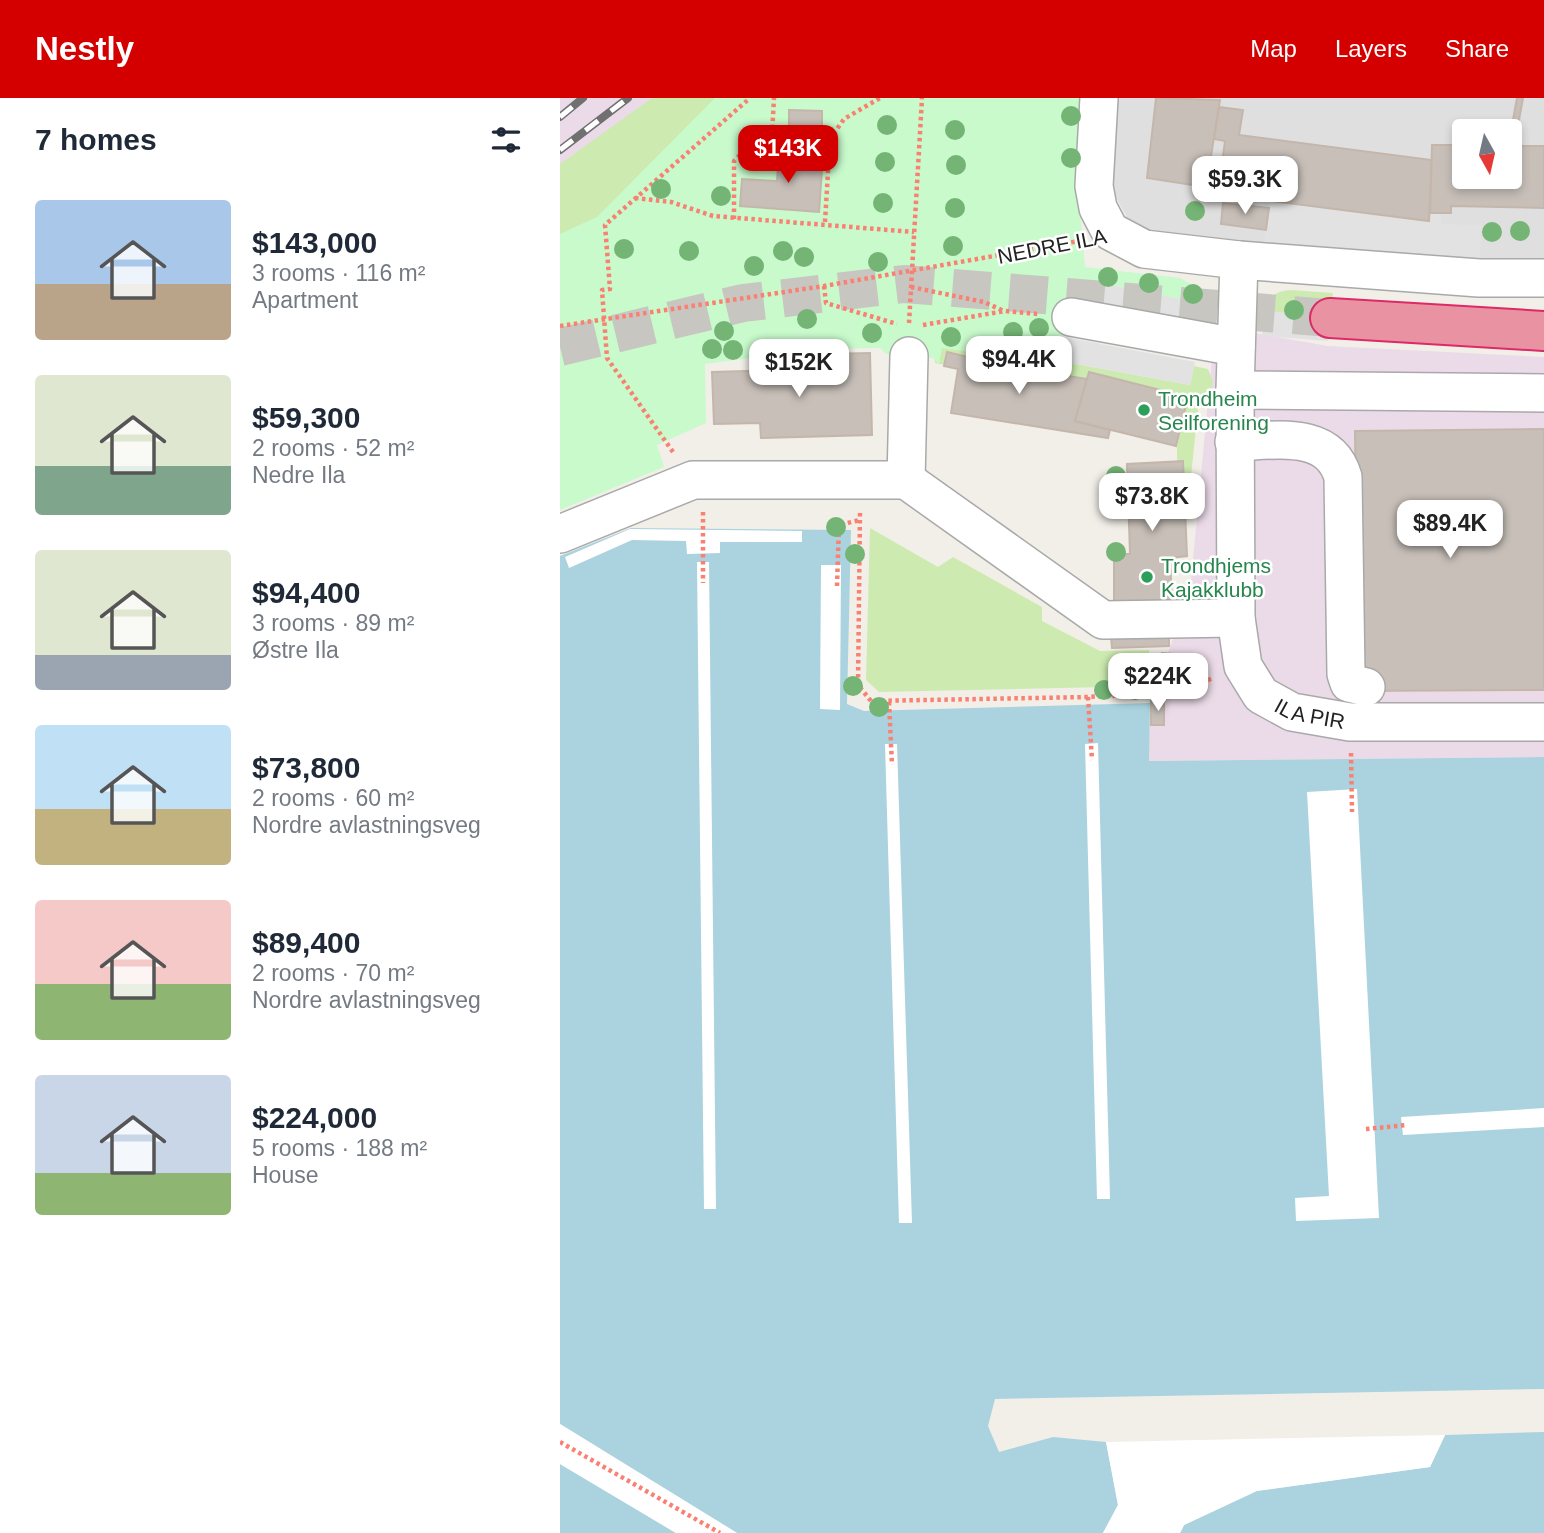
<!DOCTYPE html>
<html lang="en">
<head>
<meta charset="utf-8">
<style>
	body { margin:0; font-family:Arial,sans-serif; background:#f2f2f3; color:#1f2937; height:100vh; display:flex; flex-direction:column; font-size:26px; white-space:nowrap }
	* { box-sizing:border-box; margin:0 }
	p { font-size:23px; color:#747a83 }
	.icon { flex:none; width:38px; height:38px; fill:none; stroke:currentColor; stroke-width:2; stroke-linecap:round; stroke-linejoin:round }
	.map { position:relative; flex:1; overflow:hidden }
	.details { display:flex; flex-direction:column; background:#fff; width:560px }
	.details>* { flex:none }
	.needle { width:46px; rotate:172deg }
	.controls { position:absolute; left:892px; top:21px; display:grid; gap:14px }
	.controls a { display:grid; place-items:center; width:70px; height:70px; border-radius:7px; background:#fff; box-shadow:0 4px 10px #0003; font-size:35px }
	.price { position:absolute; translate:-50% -60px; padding:0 16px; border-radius:14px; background:#fff; color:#222; font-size:23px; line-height:46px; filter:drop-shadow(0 2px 4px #0008) }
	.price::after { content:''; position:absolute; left:50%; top:42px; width:21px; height:16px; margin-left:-10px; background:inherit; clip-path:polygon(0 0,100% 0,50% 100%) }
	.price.current { background:#d40000; color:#fff }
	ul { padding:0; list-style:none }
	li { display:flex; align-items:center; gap:21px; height:175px; padding:0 35px }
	li span { display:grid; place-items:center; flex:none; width:196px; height:140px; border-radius:7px; color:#555 }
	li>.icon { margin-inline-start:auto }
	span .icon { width:84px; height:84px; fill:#fffc; stroke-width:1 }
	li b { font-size:30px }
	h2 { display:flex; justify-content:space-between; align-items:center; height:84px; padding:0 35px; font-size:30px }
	header { display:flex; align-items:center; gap:42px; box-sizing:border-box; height:98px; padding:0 35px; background:#d40000; color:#fff }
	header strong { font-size:33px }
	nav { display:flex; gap:38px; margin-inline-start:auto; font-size:24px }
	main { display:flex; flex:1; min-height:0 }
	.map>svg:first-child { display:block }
	.residential { fill:#e0dfdf; fill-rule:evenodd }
	.industrial { fill:#ebdbe8 }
	.grass { fill:#cdebb0 }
	.park { fill:#c8facc }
	.parking { fill:#e2e2e2 }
	.water { fill:#aad3df }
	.pier { fill:#fff }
	.building { fill:#c7bfb8; stroke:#c4b6ab; stroke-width:2 }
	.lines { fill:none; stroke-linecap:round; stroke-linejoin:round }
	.highway-tunnel { stroke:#c8c6c1; stroke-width:38; stroke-dasharray:38 19; stroke-linecap:butt }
	.minor-casing { stroke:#a9a9a9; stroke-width:40 }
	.highway-casing { stroke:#dc2a67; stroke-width:42 }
	.path { stroke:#fa8072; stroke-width:4.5; stroke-dasharray:3.5 3.5; stroke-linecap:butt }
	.minor { stroke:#fff; stroke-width:37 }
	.highway { stroke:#e892a2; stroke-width:38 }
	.rail-casing { stroke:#707070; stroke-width:8 }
	.rail { stroke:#fff; stroke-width:5; stroke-dasharray:16; stroke-linecap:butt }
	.tree { fill:#74b475 }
	.leisure-dot { fill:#2e9e5b; stroke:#fff; stroke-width:2.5 }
	.labels { text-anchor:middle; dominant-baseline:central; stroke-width:5; stroke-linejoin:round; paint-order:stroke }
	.street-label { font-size:21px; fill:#222; stroke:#fff }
	.leisure-label { font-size:21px; fill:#27864d; stroke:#fff; text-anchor:start }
</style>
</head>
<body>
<header>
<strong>Nestly</strong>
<nav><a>Map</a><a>Layers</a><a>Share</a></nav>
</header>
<main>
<section class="details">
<h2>7 homes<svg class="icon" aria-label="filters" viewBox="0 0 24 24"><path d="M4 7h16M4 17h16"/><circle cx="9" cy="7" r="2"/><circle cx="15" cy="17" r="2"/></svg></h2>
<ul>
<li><span style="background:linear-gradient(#a9c7e8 60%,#b9a48a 0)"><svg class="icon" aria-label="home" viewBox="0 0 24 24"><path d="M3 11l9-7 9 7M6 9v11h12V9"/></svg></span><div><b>$143,000</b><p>3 rooms · 116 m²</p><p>Apartment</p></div></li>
<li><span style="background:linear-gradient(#dfe7d0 65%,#7fa58c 0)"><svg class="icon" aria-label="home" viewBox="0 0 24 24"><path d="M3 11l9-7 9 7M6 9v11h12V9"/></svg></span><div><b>$59,300</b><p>2 rooms · 52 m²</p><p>Nedre Ila</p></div></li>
<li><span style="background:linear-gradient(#dfe7d0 75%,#9aa5b1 0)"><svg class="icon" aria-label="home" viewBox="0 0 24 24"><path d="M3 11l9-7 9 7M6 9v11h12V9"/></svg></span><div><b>$94,400</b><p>3 rooms · 89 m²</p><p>Østre Ila</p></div></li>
<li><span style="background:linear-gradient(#bfe0f5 60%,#c2b280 0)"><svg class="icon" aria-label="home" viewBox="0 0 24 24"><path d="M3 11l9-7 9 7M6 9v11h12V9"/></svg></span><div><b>$73,800</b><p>2 rooms · 60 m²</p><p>Nordre avlastningsveg</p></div></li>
<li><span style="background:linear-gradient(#f6c9c9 60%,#8fb573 0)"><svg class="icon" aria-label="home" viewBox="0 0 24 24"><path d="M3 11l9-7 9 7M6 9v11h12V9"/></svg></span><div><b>$89,400</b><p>2 rooms · 70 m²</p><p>Nordre avlastningsveg</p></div></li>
<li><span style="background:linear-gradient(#c9d6e8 70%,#8fb573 0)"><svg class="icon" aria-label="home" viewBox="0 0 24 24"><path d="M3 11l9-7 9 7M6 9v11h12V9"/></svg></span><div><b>$224,000</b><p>5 rooms · 188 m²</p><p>House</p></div></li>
</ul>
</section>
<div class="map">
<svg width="984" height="1435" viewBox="0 0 984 1435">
	<rect width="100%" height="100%" fill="#f2efe9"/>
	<path class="residential" d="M552,0H984V171L604,141L568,121L554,96L549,78ZM905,33H950V79H905Z"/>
	<g class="industrial">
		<polygon points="0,0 155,0 0,136"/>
		<polygon points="655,228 768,248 984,259 984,659 588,663 590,605 630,493"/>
	</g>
	<g class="grass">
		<polygon points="92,0 182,0 0,220 0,66"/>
		<path d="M731,192L773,195L770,219L704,213C710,199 714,193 731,192Z"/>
		<polygon points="373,235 500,263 630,287 634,268 648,271 653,283 650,301 639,301 631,378 624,378 623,365 617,364 617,349 628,299 530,275 527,282 407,262 407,258 387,255 385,267 375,265"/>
		<polygon points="310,430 378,469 393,459 482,509 482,523 540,553 589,552 590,588 319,594 306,582"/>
	</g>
	<polygon class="park" points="155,0 524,0 519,102 525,169 620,180 638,190 645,206 516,180 499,267 382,250 379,266 373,260 326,256 320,250 261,251 145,266 146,325 97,347 104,369 0,412 0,136 37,119"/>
	<g class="parking">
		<polygon points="710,102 869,123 870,115 881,115 881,126 921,127 920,168 703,152"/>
		<polygon points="516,180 645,206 640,231 510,206"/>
		<polygon points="704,213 770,219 768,243 702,238"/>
		<polygon points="504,239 635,264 630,287 500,263"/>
	</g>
	<g class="water">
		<polygon points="71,430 291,432 287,606 304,613 590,605 589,663 984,659 984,1291 435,1301 428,1328 439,1354 493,1339 546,1344 558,1407 543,1435 177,1435 0,1326 0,458"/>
		<polygon points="984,1334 984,1435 620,1435 624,1427 696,1393 870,1369 885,1337"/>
		<polygon points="0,1366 116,1435 0,1435"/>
	</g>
	<g class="pier">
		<polygon points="70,431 242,433 242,444 160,444 160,455 127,456 126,443 72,442 9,470 5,459"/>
		<polygon points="137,464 149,464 156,1111 144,1111"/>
		<polygon points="261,467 281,467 280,612 260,611"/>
		<polygon points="538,645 550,1101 537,1101 525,646"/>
		<polygon points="325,646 337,646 352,1125 339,1125"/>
		<polygon points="797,691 819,1120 736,1123 735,1100 769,1098 747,694"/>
		<polygon points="984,1010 984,1029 843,1037 841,1019"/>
		<polygon points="0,1326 177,1435 116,1435 0,1366"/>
		<polygon points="885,1337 870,1369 697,1393 624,1427 620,1435 543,1435 558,1407 546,1344"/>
	</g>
	<g class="building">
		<polygon points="596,0 660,2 646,89 587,80"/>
		<polygon points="957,0 963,0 959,22 953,22"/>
		<polygon points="659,9 683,12 679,37 872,62 869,123 658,96 665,43 654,41"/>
		<polygon points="229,12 262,13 262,29 229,28"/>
		<polygon points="872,47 905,47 905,79 950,79 950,48 984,48 984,110 891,108 891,115 870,115"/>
		<polygon points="219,54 263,57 259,114 180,108 182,81 217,83"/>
		<polygon points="663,105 709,110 706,132 661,126"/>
		<polygon points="387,254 408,259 407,262 527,281 515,323 550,332 548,340 391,315 398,271 384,268"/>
		<polygon points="310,255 312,337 201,340 200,325 154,326 152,274 264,271 264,256"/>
		<polygon points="529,274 628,299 616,348 515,323"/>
		<polygon points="984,331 984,592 798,593 795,333"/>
		<polygon points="623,363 627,458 610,460 612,504 554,507 554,456 570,456 567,366"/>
		<polygon points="609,537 609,548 552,550 551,539"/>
		<polygon points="602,555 613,556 611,585 600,583"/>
		<rect x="591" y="603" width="13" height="24"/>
	</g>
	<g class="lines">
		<polyline class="highway-tunnel" points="0,249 183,205 344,186 770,220"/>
		<g class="minor-casing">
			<g id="minor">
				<polyline points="539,0 534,88 538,110 550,133 584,151 679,162 919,180 984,180"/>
				<path id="s1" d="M679,162L675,292L676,520L683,568L701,597L732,614L790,624H984"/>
				<polyline points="511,219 676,249"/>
				<polyline points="675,292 984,295"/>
				<path d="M674,344C714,343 769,331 783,379L786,576L789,585L806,589"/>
				<polyline points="346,382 349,258"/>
				<polyline points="0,436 133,382 346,382 543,522 676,520"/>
			</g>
		</g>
		<g class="highway-casing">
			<polyline id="highway" points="770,220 984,233"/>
		</g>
		<g class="path">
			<polyline points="212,37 214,0"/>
			<polyline points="75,100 111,104 153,118 354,134"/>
			<path d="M174,121V63C206,29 227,38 270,41L284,21L320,0"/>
			<polyline points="265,124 270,41"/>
			<polyline points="264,188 266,205 337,226"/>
			<polyline points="351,189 424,204 444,213"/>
			<polyline points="349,225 362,0"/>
			<polyline points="363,227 445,213 478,216"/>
			<polyline points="0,228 264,188 519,143"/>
			<polyline points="113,354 47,260 42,192 50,191 45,127 190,0"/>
			<polyline points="143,414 143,485"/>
			<polyline points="300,415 298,587 311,603 528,599 618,594 653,580"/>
			<polyline points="277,488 279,427 300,422"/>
			<polyline points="528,599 532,662"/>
			<polyline points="329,604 332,667"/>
			<polyline points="791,655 792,714"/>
			<polyline points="806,1031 847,1027"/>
			<polyline points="0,1344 160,1435"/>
		</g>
		<use href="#minor" class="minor"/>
		<use href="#highway" class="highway"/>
		<g class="rail-casing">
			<g id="rail">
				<polyline points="0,19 23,0"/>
				<polyline points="0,52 68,0"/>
			</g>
		</g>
		<use href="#rail" class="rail"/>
	</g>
	<g class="tree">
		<circle cx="511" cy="18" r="10"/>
		<circle cx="327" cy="27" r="10"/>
		<circle cx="395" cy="32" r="10"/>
		<circle cx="511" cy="60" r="10"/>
		<circle cx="325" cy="64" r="10"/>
		<circle cx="396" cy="67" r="10"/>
		<circle cx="101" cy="91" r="10"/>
		<circle cx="161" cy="98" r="10"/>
		<circle cx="323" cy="105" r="10"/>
		<circle cx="395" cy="110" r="10"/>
		<circle cx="635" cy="113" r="10"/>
		<circle cx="960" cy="133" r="10"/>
		<circle cx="932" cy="134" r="10"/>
		<circle cx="393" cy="148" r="10"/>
		<circle cx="64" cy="151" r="10"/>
		<circle cx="129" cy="153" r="10"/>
		<circle cx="223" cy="153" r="10"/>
		<circle cx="244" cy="159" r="10"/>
		<circle cx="318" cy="164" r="10"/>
		<circle cx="194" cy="168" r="10"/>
		<circle cx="548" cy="179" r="10"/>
		<circle cx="589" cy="185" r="10"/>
		<circle cx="633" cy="196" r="10"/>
		<circle cx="734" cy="212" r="10"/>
		<circle cx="247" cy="221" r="10"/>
		<circle cx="479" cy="230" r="10"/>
		<circle cx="164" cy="233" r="10"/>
		<circle cx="453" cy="234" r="10"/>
		<circle cx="312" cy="235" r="10"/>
		<circle cx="391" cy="239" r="10"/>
		<circle cx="152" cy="251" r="10"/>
		<circle cx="173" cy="252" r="10"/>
		<circle cx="556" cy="378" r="10"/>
		<circle cx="276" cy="429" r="10"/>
		<circle cx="556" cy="454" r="10"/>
		<circle cx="295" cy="456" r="10"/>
		<circle cx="293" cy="588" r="10"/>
		<circle cx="544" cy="592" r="10"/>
		<circle cx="575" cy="592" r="10"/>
		<circle cx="319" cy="609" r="10"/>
	</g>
	<g class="leisure-dot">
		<circle cx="584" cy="312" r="7"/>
		<circle cx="587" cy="479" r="7"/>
	</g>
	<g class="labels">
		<g class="street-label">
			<text transform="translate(492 148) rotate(-11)">NEDRE ILA</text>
			<text stroke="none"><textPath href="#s1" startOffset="494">ILA PIR</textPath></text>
		</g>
		<g class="leisure-label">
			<text x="598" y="300">Trondheim<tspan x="598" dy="24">Seilforening</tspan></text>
			<text x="601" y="467">Trondhjems<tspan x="601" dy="24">Kajakklubb</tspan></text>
		</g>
	</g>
</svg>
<div class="controls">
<a><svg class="needle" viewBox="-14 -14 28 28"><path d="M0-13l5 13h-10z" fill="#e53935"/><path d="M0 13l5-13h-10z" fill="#747a83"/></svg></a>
</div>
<b class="price current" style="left:228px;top:87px">$143K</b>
<b class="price" style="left:685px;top:118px">$59.3K</b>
<b class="price" style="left:459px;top:298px">$94.4K</b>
<b class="price" style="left:239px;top:301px">$152K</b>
<b class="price" style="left:592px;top:435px">$73.8K</b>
<b class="price" style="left:890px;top:462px">$89.4K</b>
<b class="price" style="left:598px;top:615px">$224K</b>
</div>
</main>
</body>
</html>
